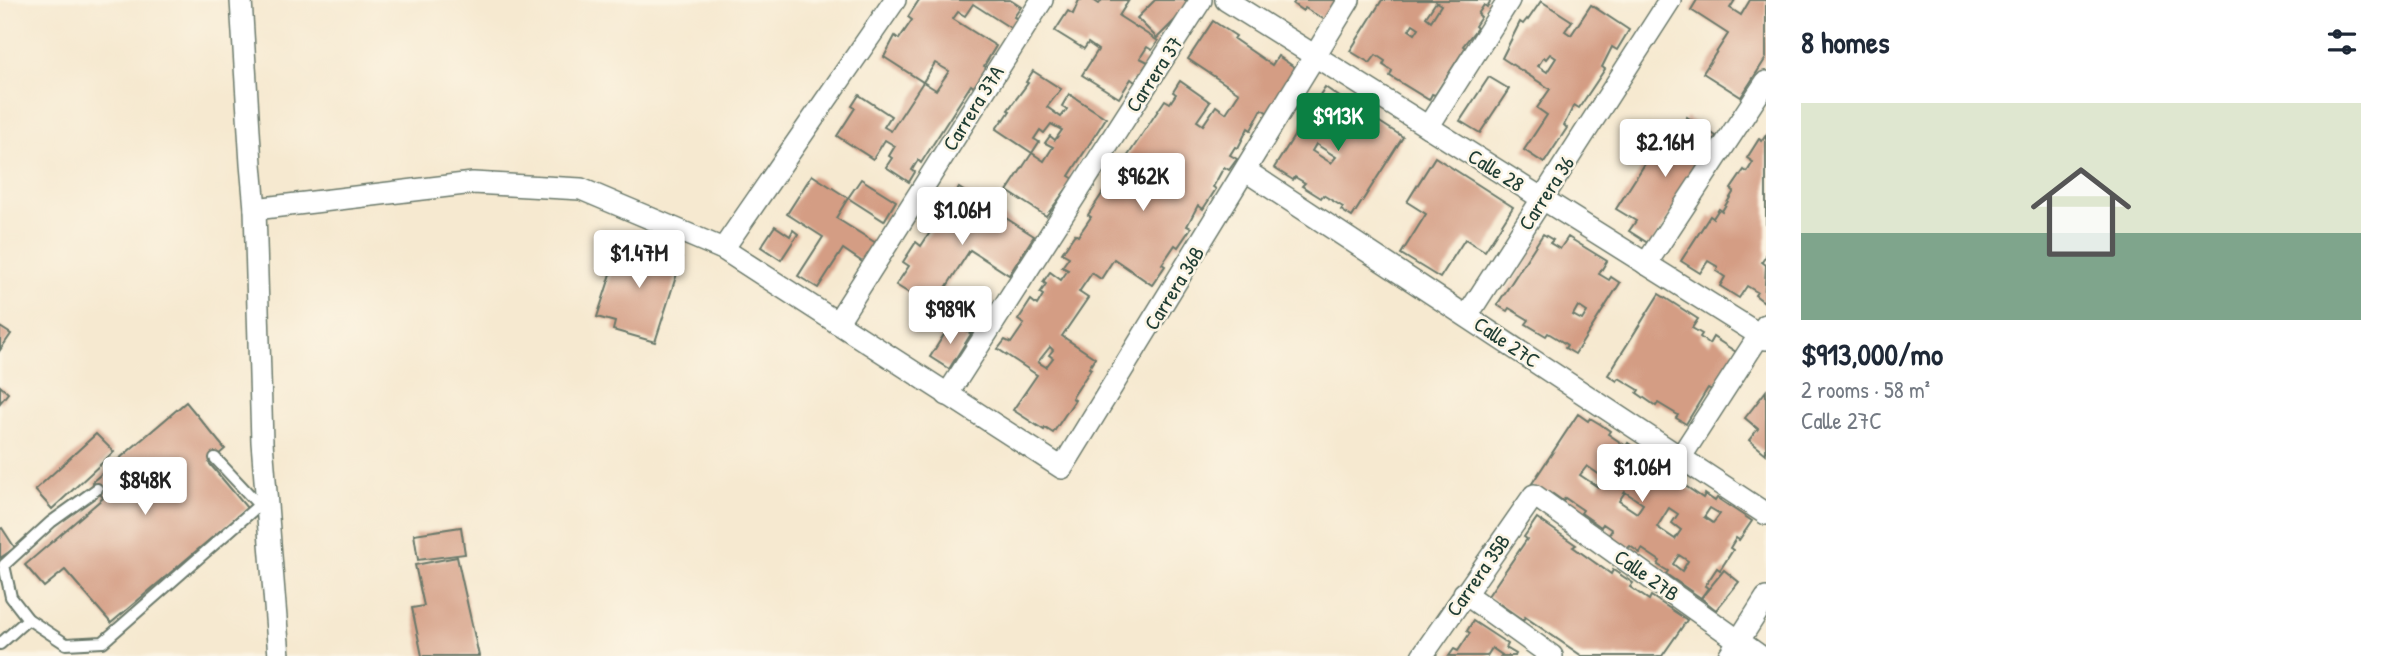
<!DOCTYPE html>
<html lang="en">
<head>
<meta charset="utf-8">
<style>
	body { margin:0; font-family:"Patrick Hand",sans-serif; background:#f6f6f7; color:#1f2937; height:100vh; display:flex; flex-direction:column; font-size:26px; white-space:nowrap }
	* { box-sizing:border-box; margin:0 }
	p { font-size:23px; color:#747a83 }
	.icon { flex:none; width:38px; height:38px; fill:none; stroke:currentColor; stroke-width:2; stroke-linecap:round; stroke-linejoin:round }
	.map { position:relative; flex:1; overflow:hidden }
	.drawer { display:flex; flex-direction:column; background:#fff; width:630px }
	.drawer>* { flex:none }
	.price { position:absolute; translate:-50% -60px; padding:0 16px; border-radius:7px; background:#fff; color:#222; font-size:23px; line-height:46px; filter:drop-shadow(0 2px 4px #0008) }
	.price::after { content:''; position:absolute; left:50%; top:42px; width:21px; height:16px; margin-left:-10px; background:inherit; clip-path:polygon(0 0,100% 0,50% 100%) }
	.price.on { background:#0b8043; color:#fff }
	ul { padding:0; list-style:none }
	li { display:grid; align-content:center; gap:14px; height:371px; padding:0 35px }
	li span { display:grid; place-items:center; height:217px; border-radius:0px; color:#555 }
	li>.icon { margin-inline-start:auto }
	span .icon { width:126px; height:126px; fill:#fffc; stroke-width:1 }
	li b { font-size:30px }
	h2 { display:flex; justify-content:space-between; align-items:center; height:84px; padding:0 35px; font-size:30px }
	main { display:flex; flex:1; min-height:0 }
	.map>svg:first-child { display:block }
	.building { fill:#d49d84; fill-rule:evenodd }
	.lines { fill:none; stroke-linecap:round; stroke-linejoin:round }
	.service-casing { stroke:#6a796b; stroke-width:14 }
	.minor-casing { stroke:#6a796b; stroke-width:24 }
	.service { stroke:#fff; stroke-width:10 }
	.minor { stroke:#fff; stroke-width:21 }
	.labels { text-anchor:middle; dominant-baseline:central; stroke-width:5; stroke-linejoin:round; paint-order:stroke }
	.street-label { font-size:21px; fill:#1f3d34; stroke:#fcf5e5 }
</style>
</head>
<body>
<main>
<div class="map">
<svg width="1766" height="656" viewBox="0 0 1766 656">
	<rect width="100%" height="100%" fill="#fcf5e5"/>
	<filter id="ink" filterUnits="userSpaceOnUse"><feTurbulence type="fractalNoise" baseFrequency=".0143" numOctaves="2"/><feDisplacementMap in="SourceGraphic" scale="14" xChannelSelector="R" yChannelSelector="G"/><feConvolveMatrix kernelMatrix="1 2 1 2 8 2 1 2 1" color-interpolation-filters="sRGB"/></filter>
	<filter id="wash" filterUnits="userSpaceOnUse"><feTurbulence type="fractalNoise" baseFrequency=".00686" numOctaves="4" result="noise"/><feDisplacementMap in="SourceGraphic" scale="28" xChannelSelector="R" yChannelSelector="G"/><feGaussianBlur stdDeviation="1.57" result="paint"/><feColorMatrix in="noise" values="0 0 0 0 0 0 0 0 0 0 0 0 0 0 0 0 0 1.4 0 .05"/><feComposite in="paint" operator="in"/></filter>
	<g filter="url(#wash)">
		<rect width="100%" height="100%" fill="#f6e9d0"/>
		<g id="blocks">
			<g class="building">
				<polygon points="919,0 1010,0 1021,7 1014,17 1018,20 1012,29 973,4 965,16 958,12 953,19 996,46 984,66 987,68 974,87 971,85 921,163 918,160 912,170 915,172 909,182 886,167 892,158 889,156 895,146 885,140 873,159 837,136 855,108 852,106 859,95 891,116 884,127 891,131 923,82 936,90 949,71 935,63 923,82 884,57 895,36 899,39 912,20 908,17"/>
				<polygon points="1079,0 1093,0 1099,4 1102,0 1129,0 1119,16 1158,41 1152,50 1147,47 1140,58 1148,62 1135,82 1131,79 1119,98 1082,75 1098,50 1088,43 1084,49 1055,31 1068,11 1073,14"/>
				<polygon points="1155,0 1188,0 1192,3 1157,38 1137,18"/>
				<polygon points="1296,0 1337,0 1325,20 1305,8 1303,11 1293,4"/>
				<path d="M1382,0H1491L1487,7L1484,5L1478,14L1481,17L1475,26L1477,28L1463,46L1465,48L1435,95L1432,94L1429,100L1390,76L1392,71L1383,65L1385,61L1376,55L1370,63L1350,51ZM1436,2L1441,5L1431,21L1426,17ZM1413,24L1419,28L1415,34L1409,30Z"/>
				<polygon points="1697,0 1735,0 1730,8 1741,15 1750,0 1766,0 1766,58 1741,97 1703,73 1728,34 1691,10"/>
				<path d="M1541,1L1572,21L1565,31L1571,35L1591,5L1629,30L1617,50L1612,47L1602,67L1605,69L1579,108L1574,105L1564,125L1567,128L1544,163L1524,150L1547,115L1537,108L1550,89L1502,58L1520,22L1523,24L1527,19L1528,20ZM1550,54L1556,58L1547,72L1538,66L1544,57L1546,59Z"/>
				<path d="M1213,21L1236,36L1234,39L1272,65L1278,56L1297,69L1268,113L1262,109L1251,130L1248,128L1238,148L1235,147L1230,155L1237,159L1229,170L1224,167L1213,187L1216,189L1203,209L1198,205L1187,226L1191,228L1178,247L1175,245L1162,264L1165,266L1152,285L1114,259L1101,279L1092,273L1079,292L1088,298L1062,336L1095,358L1089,368L1091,369L1072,398L1075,400L1053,433L1045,428L1044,430L1013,410L1037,375L998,349L1005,340L1011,343L1024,324L1018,320L1031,300L1037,305L1043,295L1040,293L1046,284L1043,282L1050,272L1061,280L1068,270L1062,267L1069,257L1062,253L1075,234L1078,236L1091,217L1088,215L1114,176L1116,178L1129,159L1127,157L1165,100L1170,103L1176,94L1173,92L1180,81L1210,102L1197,121L1203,125L1216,106L1226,113L1239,93L1188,59ZM1050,347L1053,350L1049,355L1053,358L1046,367L1038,362Z"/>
				<path d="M1033,71L1061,89L1047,107L1061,117L1067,109L1062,106L1069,94L1106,118L1069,176L1074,179L1046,216L1007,191L1032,153L996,129L1003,119L1004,120L1010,111L1008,110L1028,83L1026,82ZM1051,124L1062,130L1055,140L1050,136L1045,143L1053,147L1044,161L1032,153L1039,142L1034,139L1040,130L1044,133Z"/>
				<polygon points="1489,77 1509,89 1480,133 1460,121"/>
				<path d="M1325,87L1344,100L1337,112L1346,118L1348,114L1358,121L1364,112L1403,137L1352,217L1341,210L1343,207L1323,195L1321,198L1302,186L1305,183L1295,177L1293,180L1274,168ZM1316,144L1336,157L1331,163L1312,151Z"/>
				<polygon points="1687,117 1716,136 1704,155 1706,157 1651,245 1629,231 1636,221 1616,209 1666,131 1674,137"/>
				<polygon points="1766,135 1766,256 1762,262 1766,265 1764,302 1755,295 1757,292 1747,286 1739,298 1720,286 1725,277 1716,271 1718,267 1708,261 1700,273 1681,261 1710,216 1713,218 1719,209 1722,211 1734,191 1731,189 1744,170 1747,172 1753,162 1747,158 1759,139 1762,141"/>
				<polygon points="1435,157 1513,207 1485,251 1465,239 1440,278 1401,254 1426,214 1407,202"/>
				<polygon points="812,175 848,198 836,218 876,243 864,263 843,249 818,288 798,276 823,237 787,214"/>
				<polygon points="861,179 896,201 884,221 848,198"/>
				<polygon points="959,188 1034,236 1009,275 970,250 933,308 896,285 909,266 903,262 916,242 921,246"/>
				<polygon points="775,226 790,236 793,230 798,234 781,260 761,247"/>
				<path d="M1543,234L1553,240L1550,243L1560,249L1568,237L1607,261L1599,274L1609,280L1611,277L1620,283L1575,354L1565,348L1567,345L1558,339L1548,333L1546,336L1526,324L1529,320L1509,308L1507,311L1497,305ZM1578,306L1587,312L1582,320L1573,315Z"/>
				<polygon points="622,240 682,258 655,342 613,330 615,322 597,317"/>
				<polygon points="1659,294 1698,319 1692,328 1702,334 1700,337 1709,344 1713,337 1736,352 1712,390 1708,388 1686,424 1676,418 1678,415 1658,403 1656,406 1637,393 1639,390 1619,378 1617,381 1608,375"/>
				<polygon points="967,302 984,314 972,333 955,322"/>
				<polygon points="952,322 971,334 949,369 930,357"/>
				<polygon points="0,327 11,334 0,350"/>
				<polygon points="0,386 8,393 0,403"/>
				<polygon points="1766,391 1766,454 1749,440 1758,429 1745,418"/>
				<polygon points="186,402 225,449 209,463 247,508 111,623 65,570 44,587 25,565 103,498 92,482"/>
				<path d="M1578,414L1588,421L1590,418L1600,424L1610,431L1608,434L1626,446L1628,443L1648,457L1646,460L1664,472L1666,469L1677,475L1686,482L1684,485L1703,498L1705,494L1715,501L1717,498L1752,521L1739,540L1736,538L1730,548L1733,550L1720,570L1717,568L1705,586L1708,588L1701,598L1666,574L1668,571L1658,565L1660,561L1642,549L1640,553L1630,546L1627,549L1608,536L1612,530L1603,524L1601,527L1581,513L1583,510L1565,498L1563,501L1553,494L1551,498L1531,485ZM1587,466L1604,478L1598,487L1580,475ZM1625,492L1643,504L1637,513L1619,501ZM1669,508L1678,514L1672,523L1681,530L1675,539L1657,527ZM1710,508L1720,514L1713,523L1704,517ZM1679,555L1688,561L1682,571L1673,564Z"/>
				<polygon points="96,434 114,452 52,509 35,490"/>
				<polygon points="1537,518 1576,545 1573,547 1611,574 1613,570 1633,583 1630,587 1649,600 1651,596 1687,620 1662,656 1582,656 1525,617 1523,620 1488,596 1527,539 1524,537"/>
				<polygon points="461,527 465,554 418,560 414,534"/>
				<polygon points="2,528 15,548 0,558 0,529"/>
				<polygon points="457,557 479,656 422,656 412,608 424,606 415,565"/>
				<polygon points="1724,570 1739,582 1716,610 1701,598"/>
				<polygon points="1473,621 1508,644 1506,648 1516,654 1515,656 1501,656 1502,655 1492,648 1487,656 1449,656 1454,649 1458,651 1470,633 1467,631"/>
			</g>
		</g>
	</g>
	<g filter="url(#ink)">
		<use href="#blocks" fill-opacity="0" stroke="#6a796b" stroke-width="2"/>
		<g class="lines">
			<g class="service-casing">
				<g id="service">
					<polyline points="97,489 51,522 4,565 11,597 28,619 66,644 103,642 259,505 215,458"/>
					<polyline points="0,644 28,619"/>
				</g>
			</g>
			<g class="minor-casing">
				<g id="minor">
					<polyline points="241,0 251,164 255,209 262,442 279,656"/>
					<polyline points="1226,0 1766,339"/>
					<polyline points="1428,127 1509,0"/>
					<polyline points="1246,171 1766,514"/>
					<polyline points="255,209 473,183 581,189 723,249 1062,468 1349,0"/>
					<polyline points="723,249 895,0"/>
					<polyline points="1646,264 1766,82"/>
					<polyline points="1467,316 1670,0"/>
					<polyline points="837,323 1042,0"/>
					<polyline points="947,395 1201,0"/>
					<polyline points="1680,458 1766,325"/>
					<polyline points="1464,593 1552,656"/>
					<polyline points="1422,656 1534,495 1760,656"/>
					<polyline points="1729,656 1766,598"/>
				</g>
			</g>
			<use href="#service" class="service"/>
			<use href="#minor" class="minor"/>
		</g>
	</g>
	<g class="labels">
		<g class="street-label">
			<text transform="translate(1154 74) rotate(-57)">Carrera 37</text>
			<text transform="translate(973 108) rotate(-58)">Carrera 37A</text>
			<text transform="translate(1496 170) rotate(32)">Calle 28</text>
			<text transform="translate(1546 193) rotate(-57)">Carrera 36</text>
			<text transform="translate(1174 288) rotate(-58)">Carrera 36B</text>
			<text transform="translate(1507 342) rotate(34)">Calle 27C</text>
			<text transform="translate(1478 575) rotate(-55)">Carrera 35B</text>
			<text transform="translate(1647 575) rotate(35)">Calle 27B</text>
		</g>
	</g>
</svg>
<b class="price on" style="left:1338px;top:153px">$913K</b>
<b class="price" style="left:1665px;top:179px">$2.16M</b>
<b class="price" style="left:1143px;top:213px">$962K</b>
<b class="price" style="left:962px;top:247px">$1.06M</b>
<b class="price" style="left:639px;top:290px">$1.47M</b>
<b class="price" style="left:950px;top:346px">$989K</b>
<b class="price" style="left:1642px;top:504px">$1.06M</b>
<b class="price" style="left:145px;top:517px">$848K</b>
</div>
<section class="drawer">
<h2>8 homes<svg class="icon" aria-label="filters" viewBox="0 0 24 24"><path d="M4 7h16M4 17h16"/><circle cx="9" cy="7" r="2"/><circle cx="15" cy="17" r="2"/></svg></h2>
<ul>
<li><span style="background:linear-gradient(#dfe7d0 60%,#7fa58c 0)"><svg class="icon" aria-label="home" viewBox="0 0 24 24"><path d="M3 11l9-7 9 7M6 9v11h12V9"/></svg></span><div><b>$913,000/mo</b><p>2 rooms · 58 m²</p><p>Calle 27C</p></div></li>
</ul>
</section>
</main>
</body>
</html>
